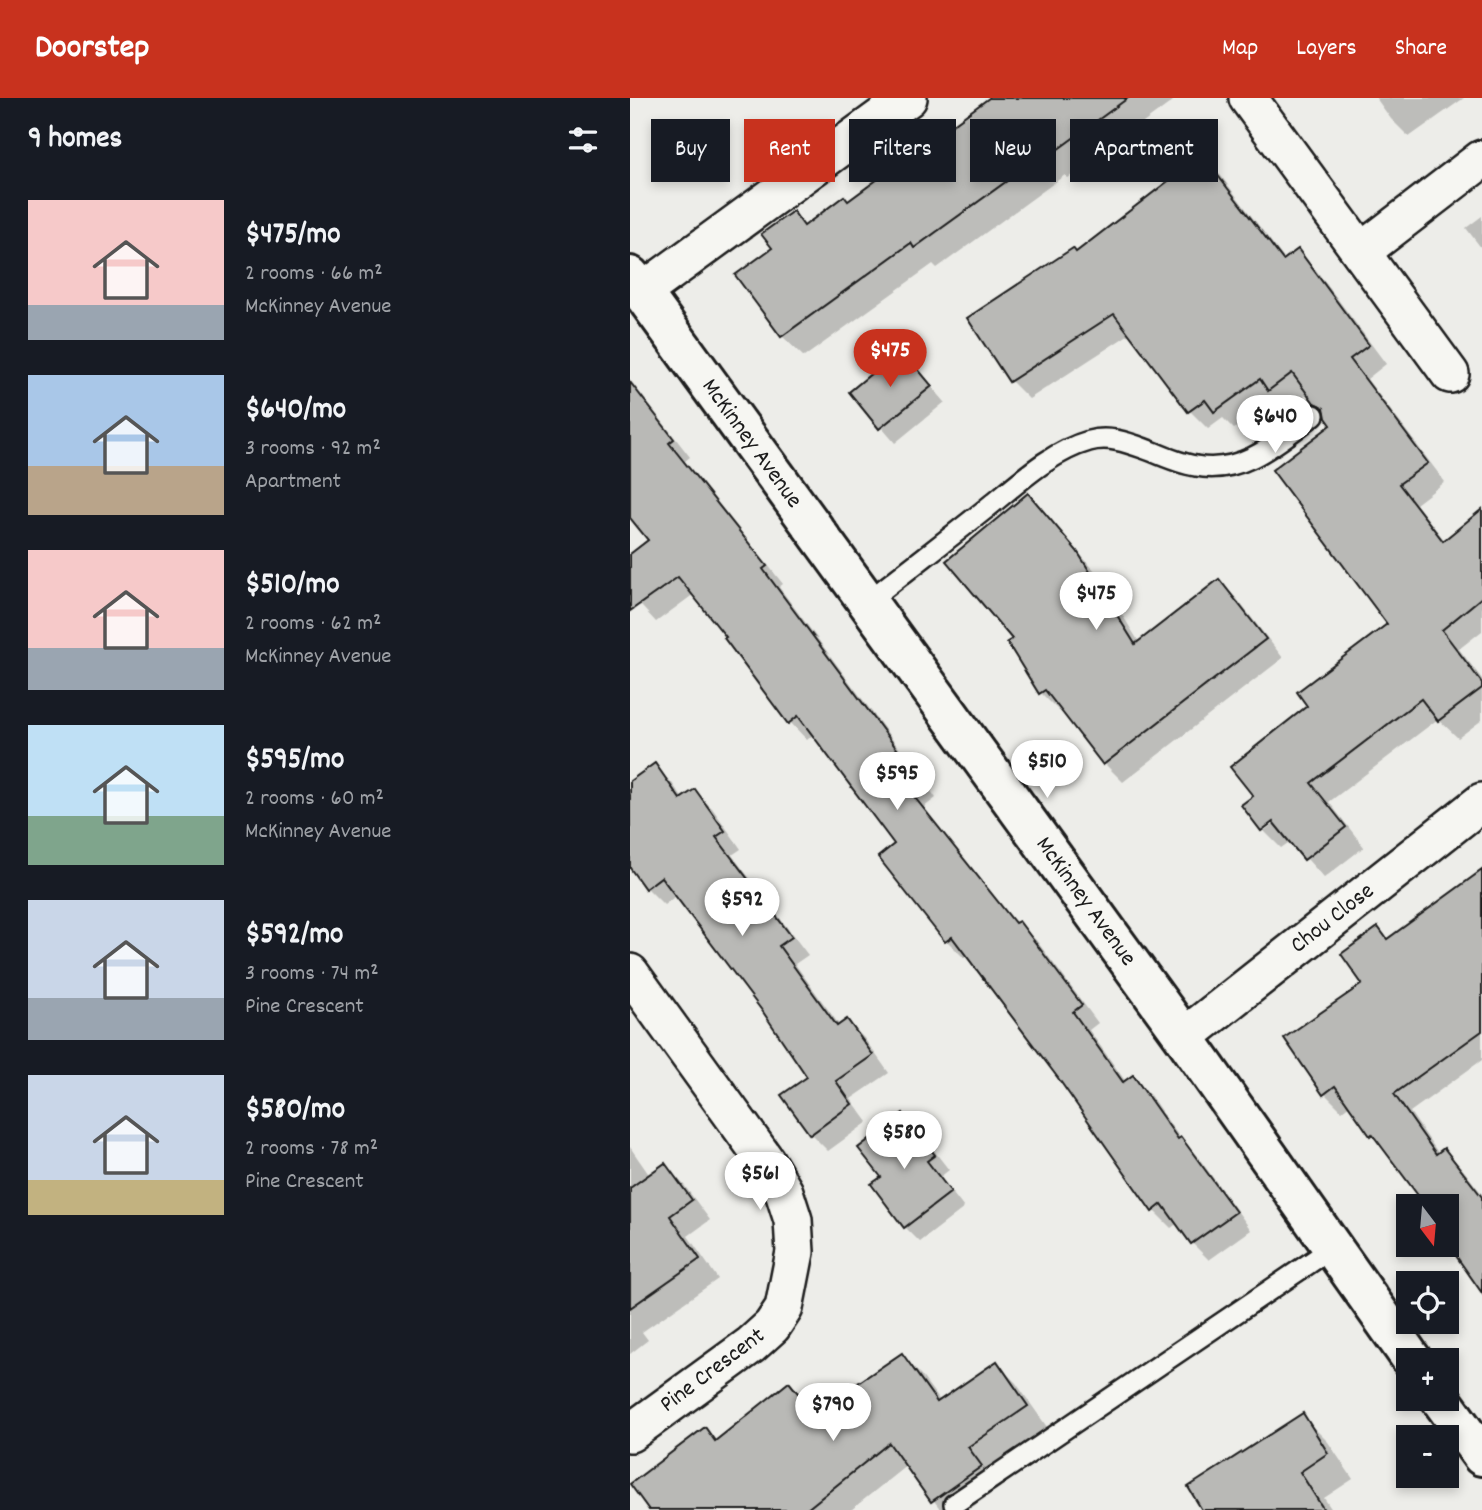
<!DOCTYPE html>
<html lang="en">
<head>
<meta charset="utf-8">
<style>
	body { margin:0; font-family:Dekko,sans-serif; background:#242831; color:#f1f3f6; height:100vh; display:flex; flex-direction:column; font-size:26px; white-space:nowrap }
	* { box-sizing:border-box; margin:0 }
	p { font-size:23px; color:#9ea1a6 }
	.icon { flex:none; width:38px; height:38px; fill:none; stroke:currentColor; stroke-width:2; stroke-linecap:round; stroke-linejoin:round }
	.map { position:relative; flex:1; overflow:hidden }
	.drawer { display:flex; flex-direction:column; background:#171b24; width:630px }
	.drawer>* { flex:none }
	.guide { position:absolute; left:21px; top:21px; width:665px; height:63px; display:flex; gap:14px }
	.needle { width:46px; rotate:164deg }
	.tools { position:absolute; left:766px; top:1096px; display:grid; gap:14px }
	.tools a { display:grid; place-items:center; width:63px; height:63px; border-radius:0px; background:#171b24; box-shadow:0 4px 10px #0003; font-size:35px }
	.price { position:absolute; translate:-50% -60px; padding:0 16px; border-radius:24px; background:#fff; color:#222; font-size:23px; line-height:46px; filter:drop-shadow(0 2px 4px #0008) }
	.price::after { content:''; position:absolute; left:50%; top:42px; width:21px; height:16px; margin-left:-10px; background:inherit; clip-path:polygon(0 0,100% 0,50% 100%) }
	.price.selected { background:#c8321e; color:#fff }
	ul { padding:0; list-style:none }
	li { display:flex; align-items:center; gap:21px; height:175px; padding:0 28px }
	li span { display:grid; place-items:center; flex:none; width:196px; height:140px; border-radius:0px; color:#555 }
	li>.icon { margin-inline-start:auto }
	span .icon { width:84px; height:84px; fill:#fffc; stroke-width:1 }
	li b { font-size:30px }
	h2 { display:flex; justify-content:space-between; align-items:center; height:84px; padding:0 28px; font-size:30px }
	.pill { padding:0 24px; border-radius:0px; background:#171b24; box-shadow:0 4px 10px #0003; font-size:24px; line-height:63px }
	.pill.selected { background:#c8321e; color:#fff }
	header { display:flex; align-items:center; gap:42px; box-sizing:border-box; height:98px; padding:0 35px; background:#c8321e; color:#fff }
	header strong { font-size:33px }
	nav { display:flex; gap:38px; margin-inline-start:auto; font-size:24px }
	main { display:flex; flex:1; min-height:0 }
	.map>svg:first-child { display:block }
	.shadow { fill:#0003 }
	.building { fill:#b9b9b6; stroke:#1c1c1c; stroke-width:2 }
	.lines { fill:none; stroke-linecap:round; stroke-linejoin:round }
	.service-casing { stroke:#1c1c1c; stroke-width:24 }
	.minor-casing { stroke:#1c1c1c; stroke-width:42 }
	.tertiary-casing { stroke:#1c1c1c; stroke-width:44 }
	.service { stroke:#f6f6f2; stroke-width:19 }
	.minor { stroke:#f6f6f2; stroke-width:37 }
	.tertiary { stroke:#f6f6f2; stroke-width:38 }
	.labels { text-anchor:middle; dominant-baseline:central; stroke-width:7; stroke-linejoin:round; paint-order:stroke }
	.street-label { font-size:24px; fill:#1c1c1c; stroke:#f6f6f2 }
</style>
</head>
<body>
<header>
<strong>Doorstep</strong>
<nav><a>Map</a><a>Layers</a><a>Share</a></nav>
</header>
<main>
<section class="drawer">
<h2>9 homes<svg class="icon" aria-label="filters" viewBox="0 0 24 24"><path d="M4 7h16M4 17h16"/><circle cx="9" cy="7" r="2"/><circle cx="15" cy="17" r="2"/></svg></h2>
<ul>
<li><span style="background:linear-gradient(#f6c9c9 75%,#9aa5b1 0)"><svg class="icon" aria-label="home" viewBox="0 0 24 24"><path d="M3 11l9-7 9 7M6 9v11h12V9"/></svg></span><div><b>$475/mo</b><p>2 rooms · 66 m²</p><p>McKinney Avenue</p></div></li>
<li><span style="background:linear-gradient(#a9c7e8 65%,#b9a48a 0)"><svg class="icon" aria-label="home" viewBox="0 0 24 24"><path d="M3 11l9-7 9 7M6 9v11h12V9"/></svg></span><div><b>$640/mo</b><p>3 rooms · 92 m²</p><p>Apartment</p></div></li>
<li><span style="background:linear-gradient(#f6c9c9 70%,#9aa5b1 0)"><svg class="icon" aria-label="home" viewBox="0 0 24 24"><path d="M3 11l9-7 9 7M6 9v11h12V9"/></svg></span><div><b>$510/mo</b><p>2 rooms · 62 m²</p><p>McKinney Avenue</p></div></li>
<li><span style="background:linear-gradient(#bfe0f5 65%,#7fa58c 0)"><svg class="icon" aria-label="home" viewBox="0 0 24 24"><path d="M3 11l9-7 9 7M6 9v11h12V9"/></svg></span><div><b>$595/mo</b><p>2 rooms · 60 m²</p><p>McKinney Avenue</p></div></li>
<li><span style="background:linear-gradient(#c9d6e8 70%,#9aa5b1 0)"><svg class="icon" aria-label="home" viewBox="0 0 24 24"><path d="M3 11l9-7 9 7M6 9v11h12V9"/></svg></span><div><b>$592/mo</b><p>3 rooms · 74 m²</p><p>Pine Crescent</p></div></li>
<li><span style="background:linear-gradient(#c9d6e8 75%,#c2b280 0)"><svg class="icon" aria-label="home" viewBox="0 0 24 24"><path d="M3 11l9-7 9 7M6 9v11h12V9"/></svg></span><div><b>$580/mo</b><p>2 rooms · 78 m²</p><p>Pine Crescent</p></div></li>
</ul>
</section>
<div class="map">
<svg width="852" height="1412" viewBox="0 0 852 1412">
	<rect width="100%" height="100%" fill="#edede9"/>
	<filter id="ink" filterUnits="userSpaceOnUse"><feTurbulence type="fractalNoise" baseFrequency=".0143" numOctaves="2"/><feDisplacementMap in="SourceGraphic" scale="14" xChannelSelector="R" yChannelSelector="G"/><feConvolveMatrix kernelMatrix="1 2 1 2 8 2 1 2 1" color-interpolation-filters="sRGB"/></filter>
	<g filter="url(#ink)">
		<g class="shadow">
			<polygon points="370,0 541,0 543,3 438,80 435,77 307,170 303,166 174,259 152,238 108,178 145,151 163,116 176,128 218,105 278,61 296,26 309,39"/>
			<polygon points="746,0 834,0 779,39 761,21"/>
			<polygon points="572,60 591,78 655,162 667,153 686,172 756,266 737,281 815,384 786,406 815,443 850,415 852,417 852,533 829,551 852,581 852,622 828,640 808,621 699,704 734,749 694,780 661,743 651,750 634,733 651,720 625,698 679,608 760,527 703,328 697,315 678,295 658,310 648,300 604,331 593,320 578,331 559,312 501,235 399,301 381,283 339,220 446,155"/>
			<polygon points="852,118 852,151 836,130"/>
			<polygon points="271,253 315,304 265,345 221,294"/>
			<polygon points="0,282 60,359 55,363 153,486 149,489 306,700 294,709 387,826 406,842 468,925 459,932 496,984 502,980 520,997 552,1043 568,1059 621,1132 579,1162 562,1145 548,1125 541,1130 523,1112 429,979 338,857 334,860 317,843 250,759 266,747 184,636 177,642 160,624 99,539 64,496 26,524 0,496 0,458 21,442 0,398"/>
			<polygon points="398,397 465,473 509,544 589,483 607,501 653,560 493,684 475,666 432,611 429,613 410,594 385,541"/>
			<polygon points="24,668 42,685 53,701 64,693 82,710 111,751 102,757 178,857 165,866 210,928 216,923 234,940 259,975 221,1001 238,1024 198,1053 181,1036 180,979 134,913 47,797 34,807 16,789 0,767 0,685"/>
			<polygon points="852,774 852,962 780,1014 809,1056 814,1052 831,1069 852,1096 852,1192 824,1153 817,1108 741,1037 720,1007 712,1013 695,996 734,886 748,831 759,842"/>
			<polygon points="273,1017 288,1032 319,1072 310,1079 334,1110 290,1144 275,1129 253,1079"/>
			<polygon points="0,1049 20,1078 35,1067 54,1087 80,1122 58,1138 88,1181 12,1234 18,1242 0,1256"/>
			<polygon points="271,1257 291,1277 311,1304 366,1265 386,1285 417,1329 357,1370 371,1389 338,1412 311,1412 277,1367 221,1412 22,1412 75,1331 87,1344 158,1286 186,1316"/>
			<polygon points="672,1318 698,1344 723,1381 694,1400 702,1412 574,1412"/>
		</g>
		<g class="building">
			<polygon points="359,0 498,0 416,60 413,57 284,150 281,145 151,239 105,177 142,150 131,136 163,113 174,128 214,98 218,103 275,61 265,47 296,24 307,38"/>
			<polygon points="572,57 653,162 668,151 739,247 720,261 798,365 769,386 813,443 852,411 852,499 812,532 852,585 852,590 808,623 791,601 681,685 716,729 674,762 643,724 631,733 611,707 623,698 600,669 677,608 667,594 757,526 642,372 701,327 696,320 694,310 684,305 662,275 638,293 630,281 584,314 575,302 558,314 484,216 379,284 337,220 443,150 446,154"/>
			<polygon points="271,251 302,288 249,331 219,294"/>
			<polygon points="0,284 44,341 39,345 137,468 133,471 290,682 278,691 385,825 389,823 452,907 443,914 493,984 503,977 548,1041 551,1039 606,1114 561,1146 532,1106 522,1114 428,980 322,839 315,844 248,759 264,746 168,618 158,626 94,540 96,539 48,479 0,513 0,456 18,442 0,420"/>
			<polygon points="398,395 447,453 505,546 589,481 636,541 473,667 415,592 409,596 377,544 382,541 316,463"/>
			<polygon points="25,665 50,701 65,691 95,733 86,739 162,839 149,848 207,928 217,921 243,957 206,983 222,1006 180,1037 151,997 177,979 133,914 31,779 15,791 0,770 0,683"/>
			<polygon points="852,772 852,933 764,996 806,1056 814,1050 852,1099 852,1195 817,1145 817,1108 796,1108 742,1036 740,1038 705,988 693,997 654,940 732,886 711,856 748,829 757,841"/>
			<polygon points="273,1015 305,1057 297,1063 321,1094 274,1130 241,1086 251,1079 228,1050"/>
			<polygon points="35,1065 62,1102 40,1118 70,1161 0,1210 0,1090"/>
			<polygon points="272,1255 307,1304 367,1263 398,1308 338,1349 352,1368 301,1404 259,1345 176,1412 19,1412 0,1386 75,1329 85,1343 159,1284 184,1315"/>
			<polygon points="673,1315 698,1355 670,1374 694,1412 572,1412 558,1389"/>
		</g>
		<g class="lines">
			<g class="service-casing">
				<g id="service">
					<path d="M236,505C276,473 317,442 357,410C388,385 420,354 459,343C481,337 501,346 521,353C535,359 551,366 566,368C613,377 649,343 684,317"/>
					<polyline points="324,1406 702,1150"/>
				</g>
			</g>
			<g class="minor-casing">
				<g id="minor">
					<polyline points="618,0 820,276"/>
					<polyline points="731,154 852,61"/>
					<polyline points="12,194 278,0"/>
					<polyline points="0,875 135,1062 154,1094 163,1122 165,1154 154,1210 142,1228 121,1247 0,1335"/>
					<polyline points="554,939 852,704"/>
				</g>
			</g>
			<g class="tertiary-casing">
				<g id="tertiary">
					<polyline points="0,178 554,939 782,1262"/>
					<polyline points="810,1300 852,1358"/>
				</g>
			</g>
			<use href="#service" class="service"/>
			<use href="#minor" class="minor"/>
			<use href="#tertiary" class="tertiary"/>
		</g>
	</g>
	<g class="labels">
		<g class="street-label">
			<text transform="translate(121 346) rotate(54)">McKinney Avenue</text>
			<text transform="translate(455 804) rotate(54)">McKinney Avenue</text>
			<text transform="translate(703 821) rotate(-38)">Chou Close</text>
			<text transform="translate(83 1273) rotate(-37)">Pine Crescent</text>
		</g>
	</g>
</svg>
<div class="tools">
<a><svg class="needle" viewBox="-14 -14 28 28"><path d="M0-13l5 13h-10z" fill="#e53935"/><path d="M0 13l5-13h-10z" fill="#9ea1a6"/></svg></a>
<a><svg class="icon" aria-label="locate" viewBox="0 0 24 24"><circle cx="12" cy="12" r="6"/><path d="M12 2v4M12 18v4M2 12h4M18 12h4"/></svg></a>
<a>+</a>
<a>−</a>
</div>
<b class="price selected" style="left:260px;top:291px">$475</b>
<b class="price" style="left:645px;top:357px">$640</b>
<b class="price" style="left:466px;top:534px">$475</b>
<b class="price" style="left:417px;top:702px">$510</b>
<b class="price" style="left:267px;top:714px">$595</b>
<b class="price" style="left:112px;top:840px">$592</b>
<b class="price" style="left:274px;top:1073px">$580</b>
<b class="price" style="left:130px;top:1114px">$561</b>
<b class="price" style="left:203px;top:1345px">$790</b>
<div class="guide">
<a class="pill">Buy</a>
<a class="pill selected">Rent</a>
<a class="pill">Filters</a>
<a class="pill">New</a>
<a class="pill">Apartment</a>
</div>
</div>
</main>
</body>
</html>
